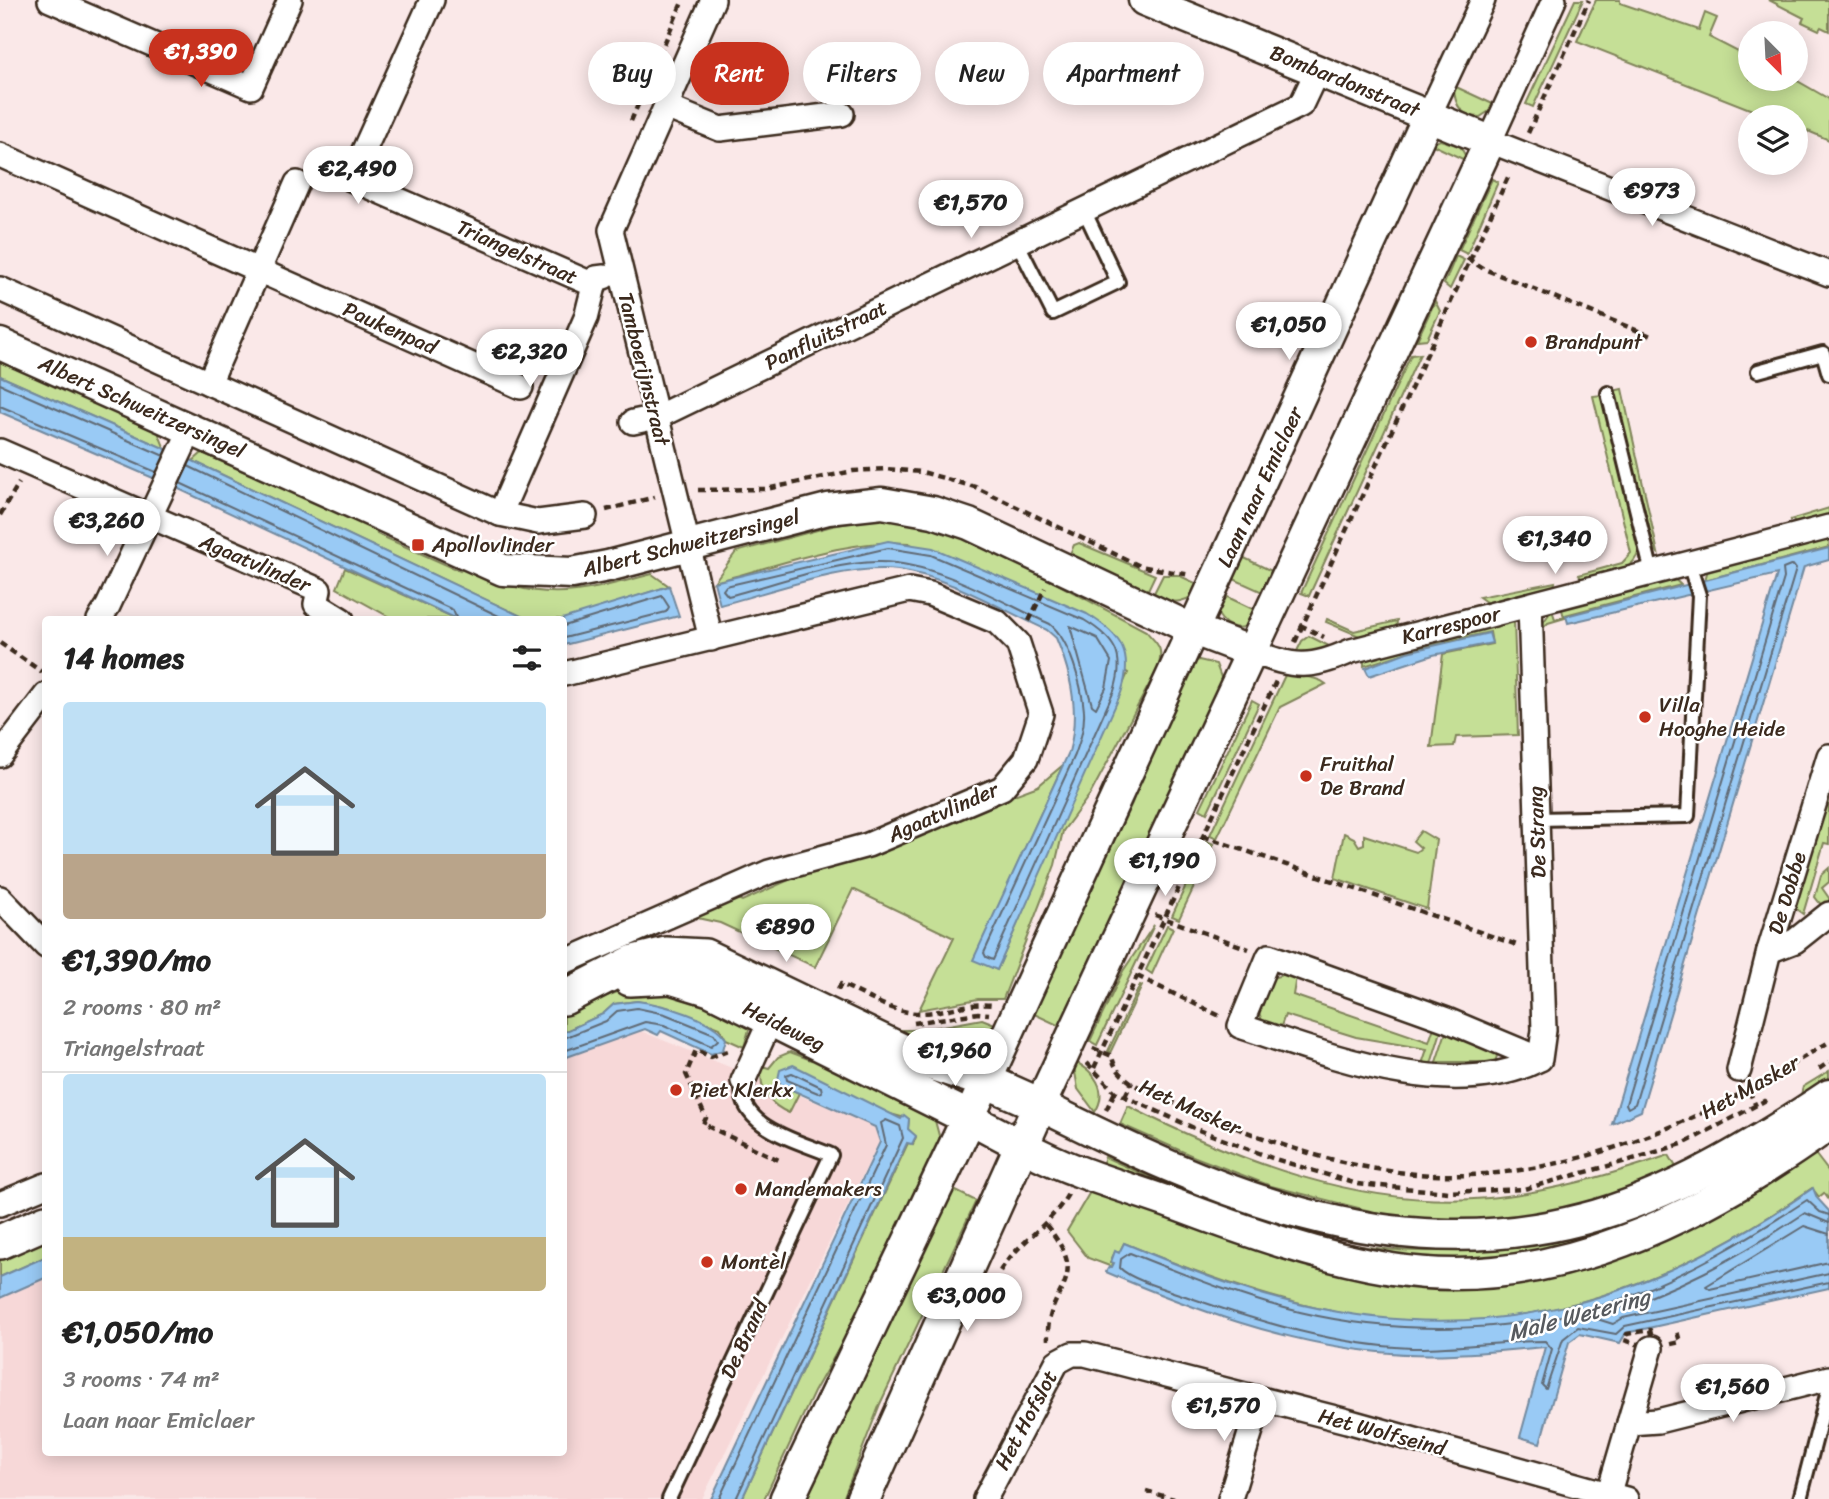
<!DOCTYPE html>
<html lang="en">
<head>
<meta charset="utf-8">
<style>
	body { margin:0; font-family:Sriracha,sans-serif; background:#f6f6f6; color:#222; height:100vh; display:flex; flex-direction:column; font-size:26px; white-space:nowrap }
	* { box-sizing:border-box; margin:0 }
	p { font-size:23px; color:#767676 }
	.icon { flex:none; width:38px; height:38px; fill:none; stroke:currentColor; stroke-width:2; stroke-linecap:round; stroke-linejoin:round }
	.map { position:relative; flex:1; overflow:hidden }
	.sheet { position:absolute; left:42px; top:616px; width:525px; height:840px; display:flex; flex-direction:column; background:#fff; border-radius:7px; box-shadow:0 4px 18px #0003 }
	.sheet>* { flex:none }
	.hud { position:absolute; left:588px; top:42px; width:665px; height:63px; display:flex; gap:14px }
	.needle { width:46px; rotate:156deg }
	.buttons { position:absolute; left:1738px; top:21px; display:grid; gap:14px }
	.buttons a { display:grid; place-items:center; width:70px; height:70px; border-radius:50%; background:#fff; box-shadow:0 4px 18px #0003; font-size:35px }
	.price { position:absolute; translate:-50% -60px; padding:0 16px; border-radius:24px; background:#fff; color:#222; font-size:23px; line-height:46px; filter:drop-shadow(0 2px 4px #0008) }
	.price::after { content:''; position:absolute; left:50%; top:42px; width:21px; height:16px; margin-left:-10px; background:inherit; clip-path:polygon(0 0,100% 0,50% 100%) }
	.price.on { background:#c8321e; color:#fff }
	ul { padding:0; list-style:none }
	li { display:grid; align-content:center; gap:14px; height:371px; padding:0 21px }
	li+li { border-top:2px solid #e0e0e0 }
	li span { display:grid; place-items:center; height:217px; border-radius:7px; color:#555 }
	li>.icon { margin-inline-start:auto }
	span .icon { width:126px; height:126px; fill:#fffc; stroke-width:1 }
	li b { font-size:30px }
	h2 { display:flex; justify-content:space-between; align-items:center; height:84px; padding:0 21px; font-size:30px }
	.chip { padding:0 24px; border-radius:32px; background:#fff; box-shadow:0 4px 18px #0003; font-size:24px; line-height:63px }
	.chip.on { background:#c8321e; color:#fff }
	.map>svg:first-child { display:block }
	.built { fill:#f7d8d8 }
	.green { fill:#c5df96; stroke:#80845a; stroke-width:2 }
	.water { fill:#99caf5; stroke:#738a9f; stroke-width:2 }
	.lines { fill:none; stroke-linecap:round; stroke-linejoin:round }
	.shore { stroke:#616a74; stroke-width:2 }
	.service-casing { stroke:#3b2a1e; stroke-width:18 }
	.minor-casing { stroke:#3b2a1e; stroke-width:28 }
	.tertiary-casing { stroke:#3b2a1e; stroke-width:35 }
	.secondary-casing { stroke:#3b2a1e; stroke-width:38 }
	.path { stroke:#3b2a1e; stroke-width:4.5; stroke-dasharray:7 5; stroke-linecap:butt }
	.service { stroke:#fff; stroke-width:12 }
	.minor { stroke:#fff; stroke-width:23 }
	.tertiary { stroke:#fff; stroke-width:30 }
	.secondary { stroke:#fff; stroke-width:33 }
	.poi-dot { fill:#c8321e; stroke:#fff; stroke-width:2.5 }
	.labels { text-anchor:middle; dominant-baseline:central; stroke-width:5; stroke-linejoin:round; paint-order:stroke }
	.street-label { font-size:21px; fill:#3b2a1e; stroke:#fff }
	.poi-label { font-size:21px; fill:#3b2a1e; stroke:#fff; text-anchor:start }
	.water-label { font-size:23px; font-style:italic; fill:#575a5e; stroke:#fff }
</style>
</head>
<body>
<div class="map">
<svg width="1829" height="1499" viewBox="0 0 1829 1499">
	<rect width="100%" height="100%" fill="#fae8e8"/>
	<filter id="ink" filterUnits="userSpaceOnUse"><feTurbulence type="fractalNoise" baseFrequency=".0143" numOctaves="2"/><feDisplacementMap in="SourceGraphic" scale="14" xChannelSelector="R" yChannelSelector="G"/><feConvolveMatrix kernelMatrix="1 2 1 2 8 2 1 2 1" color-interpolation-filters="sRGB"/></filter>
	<g filter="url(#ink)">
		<polygon class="built" points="611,1019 885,1130 702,1499 0,1499 0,1285 45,1265 46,1452 564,1452 564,1040"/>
		<g class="green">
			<polygon points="1575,0 1583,0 1533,107 1526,104"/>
			<polygon points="1596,0 1620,0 1620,3 1699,30 1705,13 1717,18 1709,37 1750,58 1750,79 1794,79 1829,99 1829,140 1808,131 1804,137 1796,133 1796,117 1770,117 1577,41"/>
			<polygon points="1769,0 1829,0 1829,31 1821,27 1819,30 1802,22 1804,18"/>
			<path d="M1454,86L1497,106L1480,117C1461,117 1454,104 1454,86Z"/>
			<polygon points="1440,140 1460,146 1469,162 1431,144"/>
			<polygon points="1492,179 1498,182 1467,254 1459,250"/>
			<polygon points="1456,256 1464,260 1450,289 1444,284"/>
			<polygon points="1435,301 1440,311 1427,339 1417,340"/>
			<polygon points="1420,354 1309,596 1301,593 1411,355"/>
			<polygon points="0,355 154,422 165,449 0,376"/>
			<path d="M1622,389L1658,553C1645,539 1620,418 1613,391Z"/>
			<path d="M1601,395L1639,550C1634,574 1603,575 1582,581L1579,575L1622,563L1631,553L1593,396Z"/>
			<path d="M202,453L375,529L377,534L460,571L464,566C538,605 576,594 652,574L669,586L567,619H527L193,461Z"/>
			<polygon points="1829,508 1829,517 1796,526 1793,520 1790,520"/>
			<path d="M883,517L960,532L1146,631C1155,643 1165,645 1158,668L1091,793L1063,831L1055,865L1003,999H978L919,1010L954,938L853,889L815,967L720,923L693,917L731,896L742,901L791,879L1038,786L1063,765L974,959L997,970L1128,673L909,543C848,538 774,567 714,582L736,552L832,526Z"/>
			<polygon points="1829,538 1829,547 1705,580 1709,566"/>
			<polygon points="1079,543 1155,575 1146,594 1068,558 1074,545"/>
			<polygon points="1238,555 1276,573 1269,595 1227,576"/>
			<polygon points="345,568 457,619 393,619 337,588"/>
			<path d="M1163,575H1178L1204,587C1188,603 1174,605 1152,597Z"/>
			<polygon points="1671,576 1681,585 1565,615 1565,618 1548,623 1542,629 1542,624 1552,610 1555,619 1564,617 1561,606"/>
			<polygon points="1555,582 1554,588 1490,605 1479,597"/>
			<path d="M1219,593L1259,612L1251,625C1235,632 1222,625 1216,610Z"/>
			<polygon points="1327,619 1354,631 1397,621 1396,630 1364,638 1326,622"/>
			<polygon points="1508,620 1514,621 1518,735 1456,737 1454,746 1431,747 1443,654 1492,644 1490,632 1427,646 1364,666 1364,657"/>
			<polygon points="1309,636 1335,649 1319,657 1296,653 1302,641"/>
			<polygon points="1199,660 1216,664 1222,680 1064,1028 1032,1013 1132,803 1158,728 1194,662"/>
			<path d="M1286,673C1300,677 1316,676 1326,684L1280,707L1217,838L1210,835Z"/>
			<polygon points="1252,700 1259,704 1207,813 1200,809"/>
			<polygon points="1829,791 1829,844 1824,843 1803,914 1796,909 1796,901"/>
			<polygon points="1421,831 1436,840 1427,909 1335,878 1344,833 1354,838 1359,846 1364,844 1364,835 1416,852 1421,848 1413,841"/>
			<polygon points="1206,841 1214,844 1179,919 1172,916"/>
			<polygon points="1829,868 1829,882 1822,888 1829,898 1829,907 1825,910 1815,897 1821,875"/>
			<polygon points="1154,925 1097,1045 1090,1041 1123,971"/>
			<polygon points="1167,925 1173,928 1152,974 1146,970"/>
			<polygon points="1286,974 1296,977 1293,995 1429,1042 1434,1027 1442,1028 1430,1067 1422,1064 1427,1049 1356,1037 1285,1015 1280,1029 1263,1023 1258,1010 1268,979"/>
			<polygon points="1140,985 1142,986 1110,1053 1108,1051"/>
			<polygon points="629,988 674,988 750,1026 744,1047 726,1039 720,1028 667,1007 637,1001 614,1004 603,1014 564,1032 564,1011"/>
			<path d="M982,1019L1000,1026C992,1045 976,1056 955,1059L896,1030H922Z"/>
			<polygon points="1446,1032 1498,1052 1495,1063 1482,1066 1483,1062 1436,1062"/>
			<path d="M790,1052L811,1060L813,1054L934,1117L941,1143L875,1285L814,1392L764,1499H742L908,1143L913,1144L916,1137L908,1129L909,1119L782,1085L799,1093L789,1113C768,1104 758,1089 762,1066L769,1068L778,1057Z"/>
			<path d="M1073,1061C1094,1070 1109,1090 1095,1112L1078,1089Z"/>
			<polygon points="1829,1071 1829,1085 1800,1099 1803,1087"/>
			<path d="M1128,1106C1237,1161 1365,1210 1489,1198C1551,1192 1610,1175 1669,1155L1676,1167L1647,1187L1557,1219L1418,1223L1271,1186L1195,1157L1120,1124Z"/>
			<path d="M1794,1125L1801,1135C1748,1171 1695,1206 1636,1231C1521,1281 1391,1276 1274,1235C1232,1220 1191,1204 1150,1188C1133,1181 1118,1173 1101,1167L1105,1157C1182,1192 1261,1227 1344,1243C1462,1267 1593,1234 1699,1182C1732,1166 1763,1145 1794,1125Z"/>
			<path d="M1809,1146L1829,1172V1200L1824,1193L1819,1197L1812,1188C1680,1281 1531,1340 1366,1317C1282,1305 1202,1275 1124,1243L1119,1253L1115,1252L1110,1262L1114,1263L1112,1267L1088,1258L1067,1231L1093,1187L1152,1203L1510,1281Z"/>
			<polygon points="950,1188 976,1201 880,1404 843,1499 800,1499"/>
			<polygon points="45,1236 45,1257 0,1277 0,1256"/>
		</g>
		<g class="water">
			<polygon points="0,376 193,461 527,619 457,619 181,490 0,412"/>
			<path d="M888,541L933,548L1087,614C1122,635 1134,654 1121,693L997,970L973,960L1069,752C1080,713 1072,675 1056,638L1047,630C1003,610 947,576 898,570C848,563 771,592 720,605L714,582Z"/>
			<polygon points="1829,548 1829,560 1804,567 1641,1111 1612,1124 1777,574 1568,623 1566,616"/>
			<polygon points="669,586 679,616 564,645 562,619"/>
			<polygon points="1489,633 1492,643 1433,655 1369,676 1365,668 1407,652"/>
			<path d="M637,1001C662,1004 713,1018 726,1039L723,1050L711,1054L661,1031L658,1035L645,1029L564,1058V1032L603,1014L614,1004Z"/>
			<polygon points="793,1065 901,1119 904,1115 909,1119 908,1129 916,1136 912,1144 907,1143 742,1499 711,1499 880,1142 875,1127 781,1085 778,1079 780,1070"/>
			<path d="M1813,1188L1817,1198L1829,1211V1288L1626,1333L1620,1343L1580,1334L1569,1342L1540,1443L1520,1437L1545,1347C1489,1352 1434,1358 1379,1352C1285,1343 1192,1309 1106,1272L1109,1267H1112L1114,1263L1111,1262L1115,1251L1119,1253L1124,1243C1182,1267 1241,1291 1303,1305C1498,1349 1653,1299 1813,1188Z"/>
			<polygon points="45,1257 45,1278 0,1298 0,1277"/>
		</g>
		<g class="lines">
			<g class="shore">
				<polyline points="0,384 164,456"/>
				<polyline points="0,406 156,472"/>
				<polyline points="188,466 507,620"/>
				<polyline points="180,483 453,610 457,620"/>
				<path d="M888,548L931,555L1084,620C1115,639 1126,655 1114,691L993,960L986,957L984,953L1075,755C1080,741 1085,726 1084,711C1082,686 1070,640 1050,624C997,600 939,563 880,562C836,561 772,585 728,596L723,590L726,586Z"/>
				<polygon points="1793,565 1796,569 1635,1104 1628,1108 1626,1104 1784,578 1783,569"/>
				<polyline points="564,626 662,596 669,607 666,612 564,638"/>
				<polygon points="1070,626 1097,638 1111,661 1106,688 1096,708 1092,705"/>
				<polyline points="564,1038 606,1021 617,1011 637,1008 665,1014 714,1034 718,1040 711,1046 664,1025 645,1022 564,1051"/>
				<polygon points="792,1073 821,1087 822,1092 818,1093 787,1080 786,1075"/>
				<path d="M1829,1215L1820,1212L1807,1200C1752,1236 1696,1270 1635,1294C1534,1334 1405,1337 1300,1312C1241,1298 1186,1275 1130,1253L1121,1259L1120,1268C1131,1280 1171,1291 1188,1297C1260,1322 1335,1345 1412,1348C1456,1349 1500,1341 1545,1341L1552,1349L1542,1385L1546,1389L1563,1339L1578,1327L1616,1334L1625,1326L1829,1282"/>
				<path d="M1829,1223L1805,1213C1740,1256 1672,1294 1597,1315L1594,1318L1613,1324L1623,1318L1829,1273"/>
				<polyline points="1829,1234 1804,1226 1706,1286 1710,1289 1829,1262"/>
				<polyline points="719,1499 886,1145 881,1123 886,1120 900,1126 903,1138 736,1499"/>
			</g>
			<g class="service-casing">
				<g id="service">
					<polyline points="1017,242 1053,313 1118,282 1084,210"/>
					<polyline points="1758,371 1823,353 1829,374"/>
					<polyline points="1608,393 1652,573"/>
					<polyline points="1537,819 1688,816 1699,595 1689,564"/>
					<path d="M669,1499L831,1155C799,1141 734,1127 743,1081"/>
					<polyline points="1800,1499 1829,1387"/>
				</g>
			</g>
			<g class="minor-casing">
				<g id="minor">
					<polyline points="50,0 251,87 290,0"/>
					<polyline points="432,0 351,179 594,285"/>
					<polyline points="1554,0 1490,141 1829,274"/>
					<polyline points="666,107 720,129 842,114"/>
					<polyline points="1429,115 1483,0"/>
					<polyline points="0,155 521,387"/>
					<polyline points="0,289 500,514 538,522 585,516"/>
					<polyline points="209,383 297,183"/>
					<polyline points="633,422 657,417 1301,105 1318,69"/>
					<polyline points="0,451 319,590 316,604 342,620"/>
					<polyline points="500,514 586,318 596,278 604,277"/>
					<path d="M1530,605L1544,1030L1540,1059C1452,1104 1328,1055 1240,1026L1269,956L1447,1020L1540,1059"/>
					<polyline points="99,620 108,606 191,429"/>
					<polyline points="711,639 611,230 713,0"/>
					<path d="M1252,652C1295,667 1309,670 1351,651L1829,527"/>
					<polyline points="564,674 909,590 930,594 997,622 1018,643 1041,714 1026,759 1002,788 868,845 769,872 564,962"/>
					<polyline points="0,755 46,695"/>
					<polyline points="0,898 46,946"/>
					<polyline points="1769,951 1795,941 1829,914"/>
					<polyline points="1739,1070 1769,951 1829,756"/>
					<polyline points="743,1081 776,1008"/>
					<polyline points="0,1204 46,1185"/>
					<polyline points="1629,1423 1658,1421 1829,1378"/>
					<polyline points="985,1499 1057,1362 1072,1354 1085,1354 1347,1421 1626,1499"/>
					<polyline points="1230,1499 1260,1401"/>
					<polyline points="1607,1499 1651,1348"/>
				</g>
			</g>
			<g class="tertiary-casing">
				<g id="tertiary">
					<path d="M1144,0L1490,141L1040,1105C1212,1191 1388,1270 1583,1219C1671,1196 1754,1145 1829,1095"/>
					<path d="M1429,115L969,1118C1004,1136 1040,1157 1078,1171C1111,1184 1145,1193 1179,1206C1248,1232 1319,1257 1392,1269C1552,1295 1703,1216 1829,1125"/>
					<polyline points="0,344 503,570 572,573 608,566 828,509 882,503 933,512 969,524 1194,630 1252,652"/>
				</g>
			</g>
			<g class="secondary-casing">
				<g id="secondary">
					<polyline points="630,979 671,977 710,989 969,1118 787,1499"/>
					<polyline points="564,998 634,962 666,954 705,956 919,1059 986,1081 1040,1105 863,1499"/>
					<polyline points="0,1242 46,1222"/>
				</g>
			</g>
			<g class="path">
				<polyline points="631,121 683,0"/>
				<polyline points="1528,133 1589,0"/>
				<polyline points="1467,258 1484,269 1651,336"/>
				<polyline points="698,490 766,489 853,471 886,469 922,472 975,487 1140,566 1190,575"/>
				<polyline points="606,510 655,497"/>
				<polyline points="0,515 19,483"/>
				<polyline points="1029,621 1045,588"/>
				<polyline points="1300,625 1324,637"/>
				<polyline points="1295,642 1510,173"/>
				<polyline points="0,643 42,672"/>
				<polyline points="1203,836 1520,946"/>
				<polyline points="1155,915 1249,949"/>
				<polyline points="1137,976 1222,1017"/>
				<path d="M838,990L841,984C867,996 893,1014 922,1013C947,1012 967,1002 992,1005"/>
				<polyline points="914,1023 978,1013 989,1014"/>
				<path d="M1093,1048L1112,1056C1116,1086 1169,1100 1193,1110C1263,1140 1339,1168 1417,1174C1528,1183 1641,1146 1738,1095"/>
				<polyline points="728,1051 711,1057 696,1050 686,1074 706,1118 703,1124 781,1161"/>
				<polyline points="1087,1063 1115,1092 1196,1129 1272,1158 1357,1184 1449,1192 1524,1189 1630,1160 1685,1143 1766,1100"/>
				<polyline points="1094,1068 1276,681"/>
				<polyline points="1819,1069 1829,1062"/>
				<polyline points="1759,1084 1829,1042"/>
				<polyline points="1749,1091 1756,1106"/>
				<polyline points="1125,1096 1132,1082"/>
				<polyline points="1106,1110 1115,1092"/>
				<path d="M1046,1225C1095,1284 1045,1284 1048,1340"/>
				<path d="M1000,1271C1019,1241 1050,1226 1068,1194"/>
				<polygon points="1650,1330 1653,1343 1640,1345 1624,1340 1627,1334"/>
				<polyline points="1671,1344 1680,1342 1677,1331"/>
				<polyline points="1146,1491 1174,1499"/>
			</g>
			<use href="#service" class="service"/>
			<use href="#minor" class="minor"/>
			<use href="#tertiary" class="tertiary"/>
			<use href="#secondary" class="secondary"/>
		</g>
	</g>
	<g class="poi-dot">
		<circle cx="1531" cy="342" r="7"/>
		<rect x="411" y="538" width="14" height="14" rx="3.5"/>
		<circle cx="1645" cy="717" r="7"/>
		<circle cx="1306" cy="776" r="7"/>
		<circle cx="676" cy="1090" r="7"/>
		<circle cx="741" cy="1189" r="7"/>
		<circle cx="707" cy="1262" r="7"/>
	</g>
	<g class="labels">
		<g class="street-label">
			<text transform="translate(1345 81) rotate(22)">Bombardonstraat</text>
			<text transform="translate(517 252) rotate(24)">Triangelstraat</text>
			<text transform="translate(390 328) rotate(24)">Paukenpad</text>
			<text transform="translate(826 335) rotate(-26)">Panfluitstraat</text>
			<text transform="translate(644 369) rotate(76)">Tamboerijnstraat</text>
			<text transform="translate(142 407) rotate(24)">Albert Schweitzersingel</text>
			<text transform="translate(1260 487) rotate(-65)">Laan naar Emiclaer</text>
			<text transform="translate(691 543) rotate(-14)">Albert Schweitzersingel</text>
			<text transform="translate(255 563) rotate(23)">Agaatvlinder</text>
			<text transform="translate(1451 625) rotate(-14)">Karrespoor</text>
			<text transform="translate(943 812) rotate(-24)">Agaatvlinder</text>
			<text transform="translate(1537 832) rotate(-92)">De Strang</text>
			<text transform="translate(1787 893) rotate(-73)">De Dobbe</text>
			<text transform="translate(784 1026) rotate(26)">Heideweg</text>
			<text transform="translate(1750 1087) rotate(-29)">Het Masker</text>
			<text transform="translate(1190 1107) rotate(24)">Het Masker</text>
			<text transform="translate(744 1339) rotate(-65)">De Brand</text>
			<text transform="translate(1026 1420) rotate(-62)">Het Hofslot</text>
			<text transform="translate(1382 1432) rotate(15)">Het Wolfseind</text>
		</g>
		<g class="poi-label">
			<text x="1545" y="342">Brandpunt</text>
			<text x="432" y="545">Apollovlinder</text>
			<text x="1659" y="705">Villa<tspan x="1659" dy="24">Hooghe Heide</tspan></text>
			<text x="1320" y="764">Fruithal<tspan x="1320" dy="24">De Brand</tspan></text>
			<text x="690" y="1090">Piet Klerkx</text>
			<text x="755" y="1189">Mandemakers</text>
			<text x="721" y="1262">Montèl</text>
		</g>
		<g class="water-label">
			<text transform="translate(1579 1315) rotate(-15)">Male Wetering</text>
		</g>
	</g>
</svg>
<div class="buttons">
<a><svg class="needle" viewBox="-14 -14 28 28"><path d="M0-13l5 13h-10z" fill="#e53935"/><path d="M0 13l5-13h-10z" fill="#767676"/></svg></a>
<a><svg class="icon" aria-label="layers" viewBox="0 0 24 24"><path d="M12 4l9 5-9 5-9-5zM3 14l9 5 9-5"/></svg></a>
</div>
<b class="price on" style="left:201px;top:89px">€1,390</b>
<b class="price" style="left:358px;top:206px">€2,490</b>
<b class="price" style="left:1652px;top:228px">€973</b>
<b class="price" style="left:971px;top:240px">€1,570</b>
<b class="price" style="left:1289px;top:362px">€1,050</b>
<b class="price" style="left:530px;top:389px">€2,320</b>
<b class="price" style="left:107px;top:558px">€3,260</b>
<b class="price" style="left:1555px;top:576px">€1,340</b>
<b class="price" style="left:1165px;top:898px">€1,190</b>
<b class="price" style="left:786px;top:964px">€890</b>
<b class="price" style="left:955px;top:1088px">€1,960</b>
<b class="price" style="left:967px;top:1333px">€3,000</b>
<b class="price" style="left:1733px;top:1424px">€1,560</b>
<b class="price" style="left:1224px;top:1443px">€1,570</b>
<div class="hud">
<a class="chip">Buy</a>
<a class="chip on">Rent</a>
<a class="chip">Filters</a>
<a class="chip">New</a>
<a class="chip">Apartment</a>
</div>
<section class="sheet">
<h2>14 homes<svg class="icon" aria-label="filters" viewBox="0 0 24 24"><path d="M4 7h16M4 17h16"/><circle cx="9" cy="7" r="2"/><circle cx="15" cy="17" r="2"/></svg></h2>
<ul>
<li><span style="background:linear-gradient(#bfe0f5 70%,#b9a48a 0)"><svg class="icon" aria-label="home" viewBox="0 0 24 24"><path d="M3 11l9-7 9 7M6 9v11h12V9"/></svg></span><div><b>€1,390/mo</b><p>2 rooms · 80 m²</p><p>Triangelstraat</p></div></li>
<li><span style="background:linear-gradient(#bfe0f5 75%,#c2b280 0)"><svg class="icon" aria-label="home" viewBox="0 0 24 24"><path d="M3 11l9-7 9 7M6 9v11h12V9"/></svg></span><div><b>€1,050/mo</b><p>3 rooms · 74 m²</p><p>Laan naar Emiclaer</p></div></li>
</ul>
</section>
</div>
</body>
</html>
